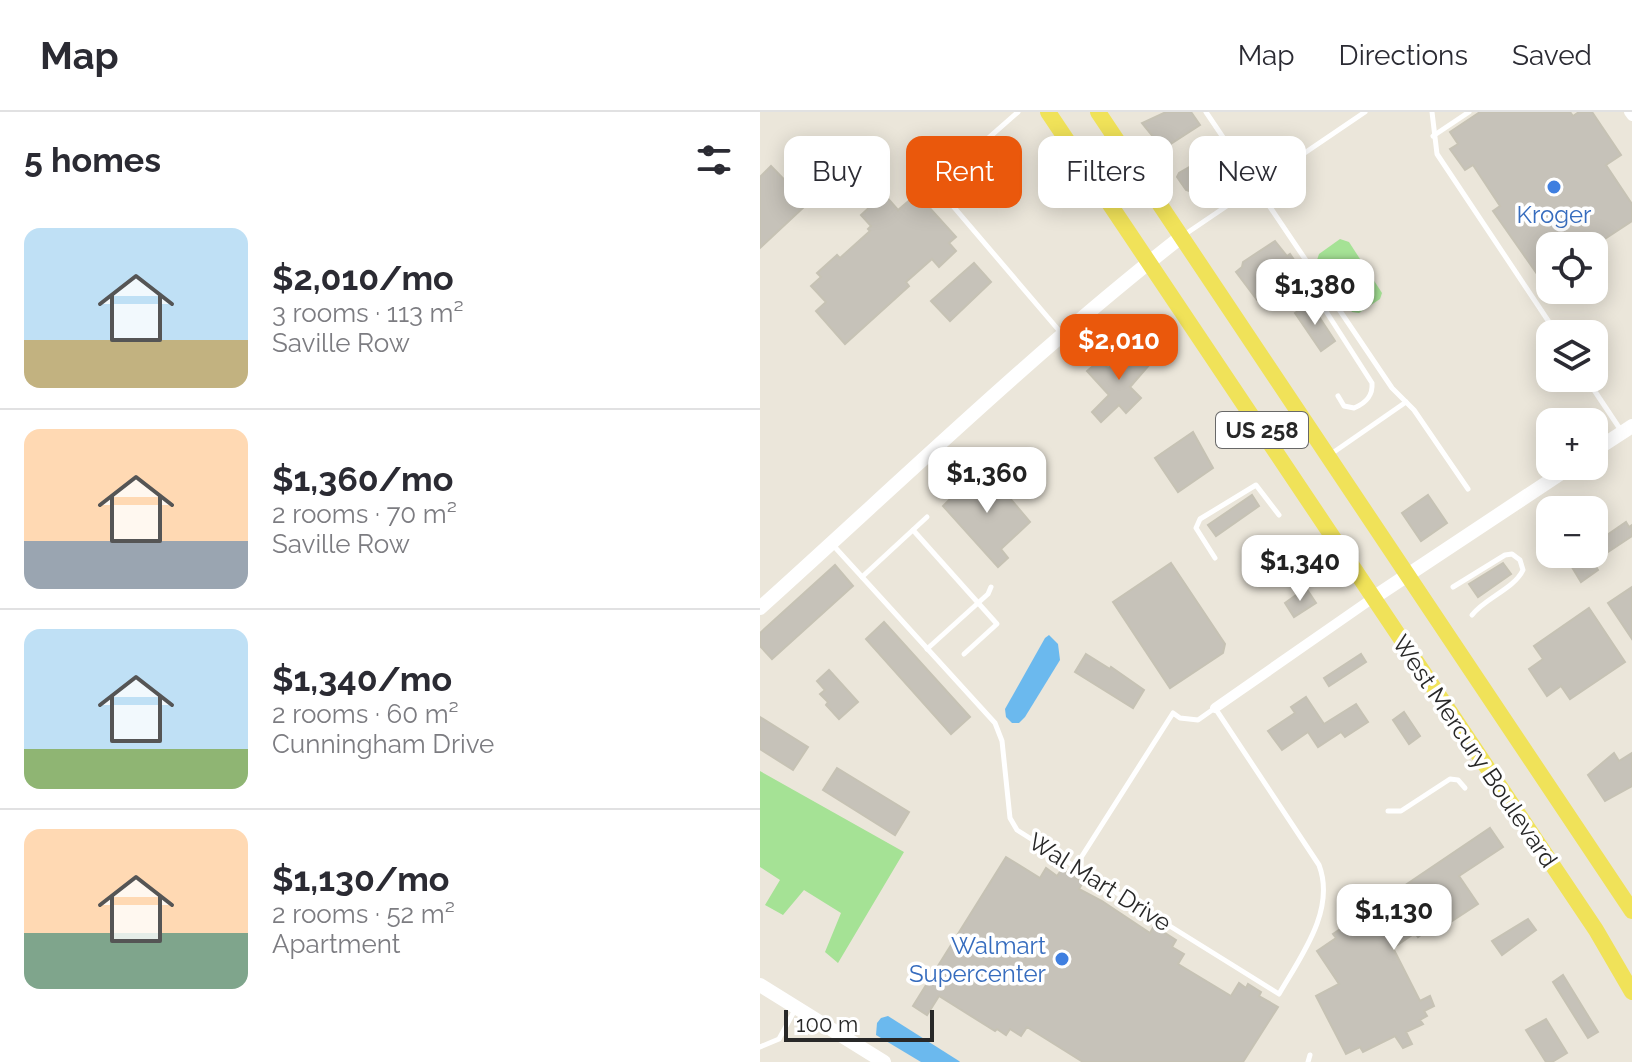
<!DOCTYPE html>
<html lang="en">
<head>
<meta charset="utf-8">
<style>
	body { margin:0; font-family:Raleway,sans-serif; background:#f2f2f3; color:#2b2b33; height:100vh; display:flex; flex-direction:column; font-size:30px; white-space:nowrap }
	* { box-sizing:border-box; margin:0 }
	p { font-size:26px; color:#7c7c81 }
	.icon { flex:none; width:44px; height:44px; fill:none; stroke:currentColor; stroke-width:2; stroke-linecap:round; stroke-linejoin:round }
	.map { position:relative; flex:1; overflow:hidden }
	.side { display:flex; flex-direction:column; background:#fff; width:760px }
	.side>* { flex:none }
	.hud { position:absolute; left:24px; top:24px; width:728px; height:72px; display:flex; gap:16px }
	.buttons { position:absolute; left:776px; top:120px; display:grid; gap:16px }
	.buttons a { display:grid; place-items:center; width:72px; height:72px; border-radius:16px; background:#fff; box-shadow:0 4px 20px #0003; font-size:40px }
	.scale { position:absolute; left:24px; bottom:20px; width:150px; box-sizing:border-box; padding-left:8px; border:4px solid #282828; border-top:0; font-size:22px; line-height:28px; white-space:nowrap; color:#282828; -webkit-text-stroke:6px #fff; paint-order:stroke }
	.price { position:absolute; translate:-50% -68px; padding:0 18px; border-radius:16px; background:#fff; color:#222; font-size:26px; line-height:52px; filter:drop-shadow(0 2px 4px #0008) }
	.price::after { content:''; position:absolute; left:50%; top:48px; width:24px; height:18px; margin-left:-12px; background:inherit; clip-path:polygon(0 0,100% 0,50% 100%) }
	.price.on { background:#ea580c; color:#fff }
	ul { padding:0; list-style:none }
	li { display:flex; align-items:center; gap:24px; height:200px; padding:0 24px }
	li+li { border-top:2px solid #e1e1e2 }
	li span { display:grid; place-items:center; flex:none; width:224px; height:160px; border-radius:16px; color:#555 }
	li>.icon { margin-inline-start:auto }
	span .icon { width:96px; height:96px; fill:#fffc; stroke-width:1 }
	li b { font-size:34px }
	h2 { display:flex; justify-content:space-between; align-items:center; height:96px; padding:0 24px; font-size:34px }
	.chip { padding:0 28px; border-radius:16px; background:#fff; box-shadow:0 4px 20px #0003; font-size:28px; line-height:72px }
	.chip.on { background:#ea580c; color:#fff }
	header { display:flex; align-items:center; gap:48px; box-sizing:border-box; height:112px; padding:0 40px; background:#fff; border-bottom:2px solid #e1e1e2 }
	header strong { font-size:38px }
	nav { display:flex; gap:44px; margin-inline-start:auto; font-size:28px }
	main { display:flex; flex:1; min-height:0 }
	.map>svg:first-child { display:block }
	.green { fill:#a5e295 }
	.water { fill:#6bb9ee }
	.building { fill:#c6c2b9; stroke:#c6c2b4; stroke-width:2 }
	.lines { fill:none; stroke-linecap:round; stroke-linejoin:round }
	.lane { stroke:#fff; stroke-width:5 }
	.street { stroke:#fff; stroke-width:10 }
	.secondary { stroke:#fff; stroke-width:14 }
	.primary { stroke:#f0e259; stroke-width:16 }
	.shop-dot { fill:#3f7fe0; stroke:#fff; stroke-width:3 }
	.labels { text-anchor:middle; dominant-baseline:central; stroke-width:7; stroke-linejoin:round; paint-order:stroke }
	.shield { fill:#fff; stroke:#686868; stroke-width:2 }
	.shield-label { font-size:22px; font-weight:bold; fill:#282828 }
	.shop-label { font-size:24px; fill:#366cbe; stroke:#fff }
	.street-label { font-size:24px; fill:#282828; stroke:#fff }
</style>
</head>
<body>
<header>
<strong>Map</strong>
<nav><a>Map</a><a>Directions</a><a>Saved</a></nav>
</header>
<main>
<section class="side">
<h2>5 homes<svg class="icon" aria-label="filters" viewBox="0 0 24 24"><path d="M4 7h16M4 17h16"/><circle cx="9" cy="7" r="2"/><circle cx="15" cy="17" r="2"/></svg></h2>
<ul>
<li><span style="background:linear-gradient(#bfe0f5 70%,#c2b280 0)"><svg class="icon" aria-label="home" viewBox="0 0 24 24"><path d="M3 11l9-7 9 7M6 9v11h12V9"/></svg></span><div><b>$2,010/mo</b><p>3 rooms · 113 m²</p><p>Saville Row</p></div></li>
<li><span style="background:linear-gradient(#ffd9b3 70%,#9aa5b1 0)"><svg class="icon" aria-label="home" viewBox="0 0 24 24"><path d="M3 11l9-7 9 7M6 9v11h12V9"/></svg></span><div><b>$1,360/mo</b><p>2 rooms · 70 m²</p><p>Saville Row</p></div></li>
<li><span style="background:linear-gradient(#bfe0f5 75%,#8fb573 0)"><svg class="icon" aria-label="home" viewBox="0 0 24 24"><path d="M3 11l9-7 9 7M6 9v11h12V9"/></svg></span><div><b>$1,340/mo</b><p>2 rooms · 60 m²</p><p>Cunningham Drive</p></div></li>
<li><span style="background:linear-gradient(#ffd9b3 65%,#7fa58c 0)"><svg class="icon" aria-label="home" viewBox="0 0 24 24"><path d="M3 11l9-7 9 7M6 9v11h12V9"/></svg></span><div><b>$1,130/mo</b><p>2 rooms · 52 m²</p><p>Apartment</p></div></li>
</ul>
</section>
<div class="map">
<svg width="872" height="950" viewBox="0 0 872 950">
	<rect width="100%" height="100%" fill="#ebe6da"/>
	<g class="green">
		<polygon points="580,127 589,130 622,181 620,187 599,201 592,200 557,148 559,142"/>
		<polygon points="0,659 144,740 78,851 65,840 81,801 44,778 23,803 5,793 20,768 0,755"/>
	</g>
	<g class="water">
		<polygon points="289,523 298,532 300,548 265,605 259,611 252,611 246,605 245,597 285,526"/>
		<polygon points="128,904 199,949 200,950 161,950 116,923 117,911 121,906"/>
	</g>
	<g class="building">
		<polygon points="406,0 431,0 440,13 403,37 382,11"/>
		<polygon points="720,0 810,0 813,4 819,0 832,0 861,43 846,53 872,92 872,109 834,134 790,134 790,163 782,169 733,99 740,94 713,53 705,58 690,37 698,32 690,20"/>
		<polygon points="452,42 460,55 449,62 450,65 429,79 426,78 417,65 419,61"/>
		<polygon points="11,54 46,90 45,94 0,136 0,65"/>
		<polygon points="124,82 138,98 157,82 196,125 189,131 196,139 179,155 172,147 146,170 149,174 85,232 56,199 66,190 51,174 61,165 57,161 77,143 80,146 110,119 108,117 111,114 101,103"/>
		<polygon points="515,129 527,144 530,142 541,158 497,188 476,160 482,155 483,150"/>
		<polygon points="214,151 231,170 190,209 171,189"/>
		<polygon points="550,191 575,229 561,239 535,201"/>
		<polygon points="374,235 390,252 370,275 381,286 366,301 359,293 341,310 332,300 349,283 327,259 340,248 348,256"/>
		<polygon points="433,320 453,356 418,380 395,346"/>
		<polygon points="223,354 270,410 241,437 248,446 238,455 183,394"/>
		<polygon points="492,383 499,394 456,424 448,413"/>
		<polygon points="668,383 687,411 661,429 642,401"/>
		<polygon points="866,410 869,415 872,413 872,424 833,450 838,458 821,470 804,442 834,442 834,432"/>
		<polygon points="411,451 465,532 463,541 410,576 353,490"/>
		<polygon points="743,451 751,462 718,485 709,472"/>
		<polygon points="75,453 93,474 12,547 0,534 0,521"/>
		<polygon points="872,475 872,527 848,491"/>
		<polygon points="546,476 556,491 534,505 525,491"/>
		<polygon points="829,496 865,550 810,587 801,574 787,584 769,557 783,547 774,534"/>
		<polygon points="124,510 210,605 191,622 106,527"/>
		<polygon points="326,542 350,557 351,555 384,578 373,596 315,560"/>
		<polygon points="601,542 606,550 569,574 564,566"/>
		<polygon points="69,558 98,590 79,607 66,593 68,590 60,582 65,578 57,569"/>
		<polygon points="546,585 564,612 596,592 608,610 585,625 581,620 558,635 548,620 522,638 508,619 535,601 531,595"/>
		<polygon points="644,600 660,624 649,632 633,608"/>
		<polygon points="0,605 48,635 33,658 0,637"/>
		<polygon points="854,641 859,649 872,641 872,674 845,689 828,663"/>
		<polygon points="77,656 149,700 135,723 63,678"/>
		<polygon points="730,716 743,735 699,764 718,792 680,817 676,812 658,825 655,821 633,836 660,889 670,884 674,894 664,899 667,904 660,908 663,912 646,920 652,932 643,936 635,924 603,940 600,935 586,942 556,884 579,872 557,839 576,826 573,822"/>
		<polygon points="246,745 280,766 286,756 297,764 302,757 323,770 319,777 342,789 390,821 394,814 416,828 412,835 424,842 418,852 471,884 479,871 486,876 488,872 501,880 499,884 518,895 483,950 323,950 267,915 261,924 250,917 246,923 237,917 235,919 179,884 167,903 153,894"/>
		<polygon points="768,807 776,818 742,843 732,829"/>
		<polygon points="803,863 838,920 828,926 793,870"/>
		<polygon points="786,907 807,941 792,950 786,950 766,918"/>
	</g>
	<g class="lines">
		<g class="lane">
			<polyline points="258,0 175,73 302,222"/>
			<polyline points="446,0 632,276 654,298 708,377"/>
			<polyline points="672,0 677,42 797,222"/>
			<polyline points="673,24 709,0"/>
			<polyline points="424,123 605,0"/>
			<path d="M551,176L612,271C613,284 606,291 594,296L584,294L578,284"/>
			<polyline points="826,266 862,320"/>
			<polyline points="571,342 646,290"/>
			<polyline points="153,418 237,512 204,542"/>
			<path d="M72,432L235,611L242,629L250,706L257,718L360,783L519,882C541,844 576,798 559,753L455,596L438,608L420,606L413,601L315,755"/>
			<polyline points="455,446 436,416 440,407 496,373 519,403"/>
			<polyline points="102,465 167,405"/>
			<path d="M693,475L745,443L752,442L760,448L763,458C754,477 725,486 712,503"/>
			<polyline points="167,537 228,482 231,475"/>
			<polyline points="628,699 641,699 690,667 698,668 705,676"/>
			<polyline points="0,935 19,927 36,896"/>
			<polyline points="548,950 550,943"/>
		</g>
		<g class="street">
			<polyline points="869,0 872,4"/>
			<polyline points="455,596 613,486"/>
		</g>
		<g class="secondary">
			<polyline points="834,339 872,314"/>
			<polyline points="613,486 812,354"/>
			<path d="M0,496C139,371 274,240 421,125"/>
			<polyline points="0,873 124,950"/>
		</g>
		<g class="primary">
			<polyline points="288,0 836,818 872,880"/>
			<polyline points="338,0 872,799"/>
		</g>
	</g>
	<g class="shop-dot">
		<circle cx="794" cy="75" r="8"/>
		<circle cx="302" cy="847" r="8"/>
	</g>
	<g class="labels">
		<rect class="shield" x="456" y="300" width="92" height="36" rx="6"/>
		<g class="shield-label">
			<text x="502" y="318">US 258</text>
		</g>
		<g class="shop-label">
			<text x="794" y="102">Kroger</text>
			<text x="286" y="833" text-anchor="end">Walmart<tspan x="286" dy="28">Supercenter</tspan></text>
		</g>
		<g class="street-label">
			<text transform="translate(715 639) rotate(56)">West Mercury Boulevard</text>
			<text transform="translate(340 770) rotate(32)">Wal Mart Drive</text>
		</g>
	</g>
</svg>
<div class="buttons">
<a><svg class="icon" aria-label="locate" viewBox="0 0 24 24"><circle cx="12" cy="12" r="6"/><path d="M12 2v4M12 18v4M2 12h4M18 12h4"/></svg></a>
<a><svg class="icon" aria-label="layers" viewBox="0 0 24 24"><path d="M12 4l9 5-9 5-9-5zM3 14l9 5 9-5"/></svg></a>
<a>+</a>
<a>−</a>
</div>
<div class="scale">100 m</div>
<b class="price" style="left:555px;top:215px">$1,380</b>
<b class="price on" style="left:359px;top:270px">$2,010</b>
<b class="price" style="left:227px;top:403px">$1,360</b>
<b class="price" style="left:540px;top:491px">$1,340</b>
<b class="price" style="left:634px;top:840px">$1,130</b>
<div class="hud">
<a class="chip">Buy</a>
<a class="chip on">Rent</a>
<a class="chip">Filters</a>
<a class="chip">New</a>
</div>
</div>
</main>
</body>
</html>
